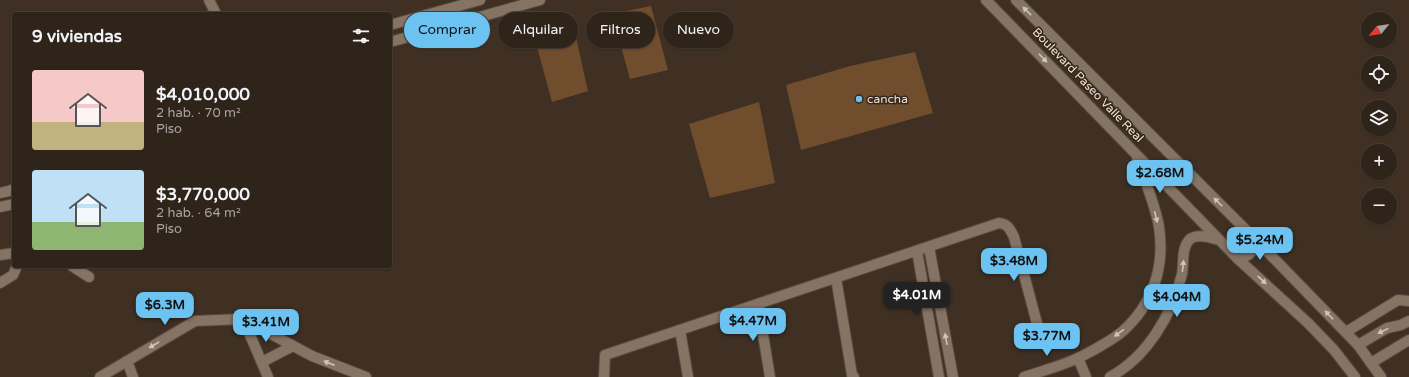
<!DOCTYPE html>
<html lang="es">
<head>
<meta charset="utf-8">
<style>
	body { margin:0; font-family:"Varela Round",sans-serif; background:#372c23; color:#f1f3f6; height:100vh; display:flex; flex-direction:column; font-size:15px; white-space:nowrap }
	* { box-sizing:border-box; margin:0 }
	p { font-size:13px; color:#a7a4a2 }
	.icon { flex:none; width:22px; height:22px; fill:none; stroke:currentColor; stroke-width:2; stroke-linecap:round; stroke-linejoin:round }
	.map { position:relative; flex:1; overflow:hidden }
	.side { position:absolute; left:12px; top:12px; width:380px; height:256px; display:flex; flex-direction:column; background:#2f241a; border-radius:4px; box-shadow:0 1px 3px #0004,0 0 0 1px #4a4139 }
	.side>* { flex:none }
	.guide { position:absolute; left:404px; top:12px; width:380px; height:36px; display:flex; gap:8px }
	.needle { width:26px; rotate:240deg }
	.controls { position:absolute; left:1361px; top:12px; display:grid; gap:8px }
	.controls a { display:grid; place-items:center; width:36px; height:36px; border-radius:50%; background:#2f241a; box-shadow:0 1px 3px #0004,0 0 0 1px #4a4139; font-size:20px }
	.price { position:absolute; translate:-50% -34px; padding:0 9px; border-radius:8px; background:#6cc3f2; color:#111; font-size:13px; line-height:26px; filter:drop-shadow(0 1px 2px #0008) }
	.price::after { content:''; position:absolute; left:50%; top:24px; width:12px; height:9px; margin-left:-6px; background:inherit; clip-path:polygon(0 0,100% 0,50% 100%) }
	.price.active { background:#222; color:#fff }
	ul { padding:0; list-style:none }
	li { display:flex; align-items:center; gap:12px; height:100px; padding:0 20px }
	li span { display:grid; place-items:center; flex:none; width:112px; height:80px; border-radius:4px; color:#555 }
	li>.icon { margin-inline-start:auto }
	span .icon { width:48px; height:48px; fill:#fffc; stroke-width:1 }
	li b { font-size:17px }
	h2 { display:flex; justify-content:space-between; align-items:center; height:48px; padding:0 20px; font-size:17px }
	.tag { padding:0 14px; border-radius:18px; background:#2f241a; box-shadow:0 1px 3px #0004,0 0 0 1px #4a4139; font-size:14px; line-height:36px }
	.tag.active { background:#6cc3f2; color:#111 }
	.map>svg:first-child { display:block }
	.green { fill:#704d2d }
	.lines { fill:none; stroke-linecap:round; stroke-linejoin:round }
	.minor-casing { stroke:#594c40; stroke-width:12 }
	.minor { stroke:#857364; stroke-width:10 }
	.oneway { fill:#d1c5ba }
	.poi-dot { fill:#6cc3f2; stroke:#352619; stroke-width:1.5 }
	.labels { text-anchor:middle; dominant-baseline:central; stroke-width:3; stroke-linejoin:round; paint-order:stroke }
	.street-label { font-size:12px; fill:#eae0d7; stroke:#352619 }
	.poi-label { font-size:12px; fill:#eae0d7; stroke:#352619; text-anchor:start }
</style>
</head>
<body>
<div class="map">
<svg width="1409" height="377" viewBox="0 0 1409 377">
	<rect width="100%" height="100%" fill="#3f3023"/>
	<g class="green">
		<polygon points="651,6 668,70 630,79 612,14"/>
		<polygon points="573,24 588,91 552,102 534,36"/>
		<polygon points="915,52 933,113 801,150 786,85 850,66"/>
		<polygon points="759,102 775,183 710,198 689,124"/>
	</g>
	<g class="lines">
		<g class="minor-casing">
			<g id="minor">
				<polyline points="209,0 216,14"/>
				<polyline points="986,0 1238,259 1308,323 1334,350 1355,377"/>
				<polyline points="1016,0 1255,239 1358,345 1381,377"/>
				<polyline points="390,25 480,0"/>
				<polyline points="390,42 540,0"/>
				<polyline points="0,193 9,191 14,189"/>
				<polyline points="0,207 14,204"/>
				<polyline points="929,247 953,377"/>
				<polyline points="917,251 939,377"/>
				<polyline points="0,255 14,253"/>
				<path d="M1238,259C1251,256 1254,251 1255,239"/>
				<polyline points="72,266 89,277"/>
				<polyline points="836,278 852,375 854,377"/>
				<polyline points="0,283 13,275 17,266"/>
				<polyline points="758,304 770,377"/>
				<polyline points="243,319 268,377"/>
				<polyline points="680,330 688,377"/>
				<polyline points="1346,332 1398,300 1409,301"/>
				<polyline points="1358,345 1387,328 1401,325 1409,321"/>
				<polyline points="1078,358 1086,377"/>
				<polyline points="127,361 133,377"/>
				<polyline points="262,362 293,346"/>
				<polyline points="1371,363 1409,340"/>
				<polyline points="100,377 195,321 243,319 312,356 366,377"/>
				<path d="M604,377L605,355L999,223C1008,224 1010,229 1014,237L1039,331"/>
				<path d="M1024,377C1042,371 1061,366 1078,358C1089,353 1114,339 1123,331C1153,304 1165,267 1159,227C1155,203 1144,180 1137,157"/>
				<path d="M1110,377C1147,357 1172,315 1182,274C1184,263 1181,248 1190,239C1198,233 1211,238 1219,240"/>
			</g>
		</g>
		<use href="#minor" class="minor"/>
	</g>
	<defs><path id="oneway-solid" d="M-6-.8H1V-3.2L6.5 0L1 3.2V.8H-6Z"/></defs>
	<g class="oneway">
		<use href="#oneway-solid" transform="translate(1027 11) rotate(-135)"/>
		<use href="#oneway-solid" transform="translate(1043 58) rotate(46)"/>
		<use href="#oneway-solid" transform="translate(1218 202) rotate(-135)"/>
		<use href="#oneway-solid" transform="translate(1156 217) rotate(76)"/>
		<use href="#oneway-solid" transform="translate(1183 266) rotate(-84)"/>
		<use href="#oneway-solid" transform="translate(1262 280) rotate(43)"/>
		<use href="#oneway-solid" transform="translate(1329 315) rotate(-134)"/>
		<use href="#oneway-solid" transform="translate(1383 331) rotate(154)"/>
		<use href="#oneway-solid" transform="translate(1119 333) rotate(144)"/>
		<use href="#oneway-solid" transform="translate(946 339) rotate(-101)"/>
		<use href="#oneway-solid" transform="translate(154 345) rotate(149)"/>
		<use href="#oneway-solid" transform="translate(329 363) rotate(-159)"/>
	</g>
	<circle class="poi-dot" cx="859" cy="99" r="4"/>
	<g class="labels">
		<g class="street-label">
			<text transform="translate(1088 85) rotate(46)">Boulevard Paseo Valle Real</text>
		</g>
		<g class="poi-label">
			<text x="867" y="99">cancha</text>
		</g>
	</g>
</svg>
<div class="controls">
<a><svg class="needle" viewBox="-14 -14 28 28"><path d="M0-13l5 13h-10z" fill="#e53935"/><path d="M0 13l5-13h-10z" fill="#a7a4a2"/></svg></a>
<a><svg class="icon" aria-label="locate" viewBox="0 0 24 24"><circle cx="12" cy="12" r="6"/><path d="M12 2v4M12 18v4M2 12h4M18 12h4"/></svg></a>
<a><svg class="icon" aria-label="layers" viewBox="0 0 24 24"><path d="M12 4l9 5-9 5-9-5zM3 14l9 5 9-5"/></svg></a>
<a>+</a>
<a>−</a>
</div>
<b class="price" style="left:1160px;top:194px">$2.68M</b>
<b class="price" style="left:1260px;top:261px">$5.24M</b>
<b class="price" style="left:1014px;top:282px">$3.48M</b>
<b class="price active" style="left:917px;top:316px">$4.01M</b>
<b class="price" style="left:1177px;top:318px">$4.04M</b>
<b class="price" style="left:165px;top:326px">$6.3M</b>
<b class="price" style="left:753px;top:342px">$4.47M</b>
<b class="price" style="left:266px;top:343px">$3.41M</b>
<b class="price" style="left:1047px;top:357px">$3.77M</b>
<div class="guide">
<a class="tag active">Comprar</a>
<a class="tag">Alquilar</a>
<a class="tag">Filtros</a>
<a class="tag">Nuevo</a>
</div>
<section class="side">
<h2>9 viviendas<svg class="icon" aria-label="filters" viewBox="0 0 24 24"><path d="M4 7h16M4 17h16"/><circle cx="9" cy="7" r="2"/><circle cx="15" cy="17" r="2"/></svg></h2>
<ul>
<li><span style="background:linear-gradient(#f6c9c9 65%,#c2b280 0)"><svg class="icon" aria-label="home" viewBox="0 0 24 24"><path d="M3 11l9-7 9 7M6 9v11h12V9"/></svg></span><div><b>$4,010,000</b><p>2 hab. · 70 m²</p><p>Piso</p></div></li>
<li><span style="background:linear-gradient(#bfe0f5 65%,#8fb573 0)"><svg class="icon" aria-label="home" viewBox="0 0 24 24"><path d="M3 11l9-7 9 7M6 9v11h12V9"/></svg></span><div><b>$3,770,000</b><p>2 hab. · 64 m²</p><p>Piso</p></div></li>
</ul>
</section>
</div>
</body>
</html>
